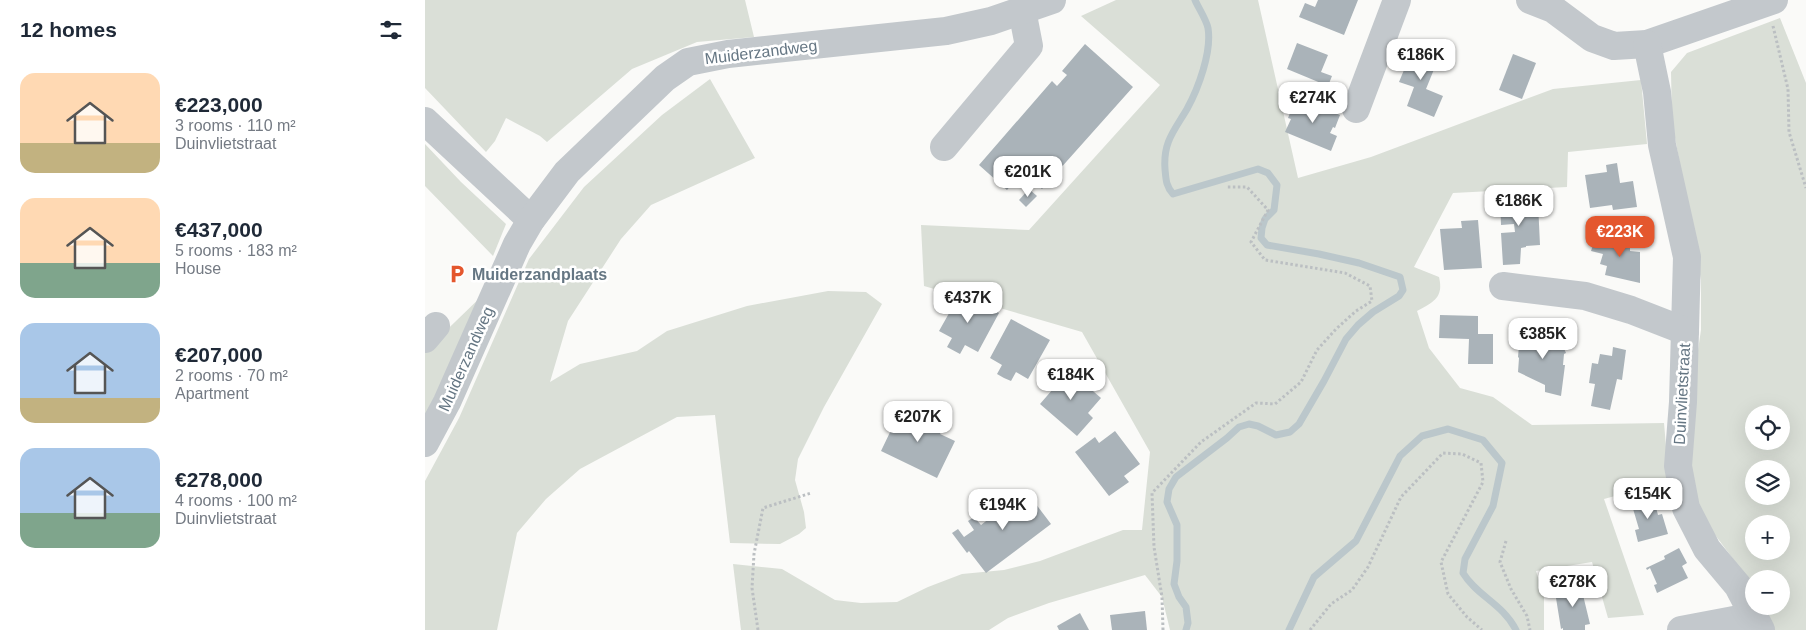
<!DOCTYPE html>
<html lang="en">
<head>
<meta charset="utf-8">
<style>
	body { margin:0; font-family:Helvetica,sans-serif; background:#f2f2f3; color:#1f2937; height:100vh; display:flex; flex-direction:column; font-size:19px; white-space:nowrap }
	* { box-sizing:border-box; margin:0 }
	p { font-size:16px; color:#747a83 }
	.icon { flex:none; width:28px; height:28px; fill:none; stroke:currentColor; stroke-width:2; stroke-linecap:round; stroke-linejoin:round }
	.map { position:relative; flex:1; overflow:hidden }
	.panel { display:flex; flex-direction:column; background:#fff; width:425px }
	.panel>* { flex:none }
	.controls { position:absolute; left:1320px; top:405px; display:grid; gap:10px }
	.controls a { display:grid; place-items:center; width:45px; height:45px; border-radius:50%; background:#fff; box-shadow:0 5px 20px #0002; font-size:25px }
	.price { position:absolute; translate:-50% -42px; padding:0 11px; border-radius:10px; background:#fff; color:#222; font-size:16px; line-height:32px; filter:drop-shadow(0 1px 2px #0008) }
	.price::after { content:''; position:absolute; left:50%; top:30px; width:15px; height:11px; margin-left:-8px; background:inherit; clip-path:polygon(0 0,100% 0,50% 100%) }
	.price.current { background:#e4572e; color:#fff }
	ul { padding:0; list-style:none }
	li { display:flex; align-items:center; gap:15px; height:125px; padding:0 20px }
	li span { display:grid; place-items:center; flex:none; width:140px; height:100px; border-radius:15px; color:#555 }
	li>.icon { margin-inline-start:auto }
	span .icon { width:60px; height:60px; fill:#fffc; stroke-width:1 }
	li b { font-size:21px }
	h2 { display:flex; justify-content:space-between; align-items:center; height:60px; padding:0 20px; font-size:21px }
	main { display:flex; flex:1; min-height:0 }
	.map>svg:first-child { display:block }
	.green { fill:#dadfd7; fill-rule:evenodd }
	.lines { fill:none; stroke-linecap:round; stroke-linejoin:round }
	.stream { stroke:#bbc7cb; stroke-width:7 }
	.building { fill:#aab3b9 }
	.path { stroke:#bbbfc2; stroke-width:3; stroke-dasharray:2.5 2.5; stroke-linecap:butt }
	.minor { stroke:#c3c8cc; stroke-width:28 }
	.labels { text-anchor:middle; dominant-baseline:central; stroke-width:5; stroke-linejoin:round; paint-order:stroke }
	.street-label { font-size:16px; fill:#657683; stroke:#fff }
	.poi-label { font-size:16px; font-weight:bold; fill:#657683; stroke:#fff; text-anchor:start }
</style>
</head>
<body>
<main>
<section class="panel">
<h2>12 homes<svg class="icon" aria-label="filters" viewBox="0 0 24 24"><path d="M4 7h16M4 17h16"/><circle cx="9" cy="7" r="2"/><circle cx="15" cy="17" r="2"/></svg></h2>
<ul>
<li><span style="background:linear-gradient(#ffd9b3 70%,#c2b280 0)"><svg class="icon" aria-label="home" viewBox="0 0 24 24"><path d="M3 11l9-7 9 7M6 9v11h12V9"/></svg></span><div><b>€223,000</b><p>3 rooms · 110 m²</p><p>Duinvlietstraat</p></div></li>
<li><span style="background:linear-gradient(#ffd9b3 65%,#7fa58c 0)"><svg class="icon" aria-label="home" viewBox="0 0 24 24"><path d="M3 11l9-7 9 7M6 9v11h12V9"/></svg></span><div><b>€437,000</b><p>5 rooms · 183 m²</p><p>House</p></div></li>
<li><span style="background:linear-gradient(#a9c7e8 75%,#c2b280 0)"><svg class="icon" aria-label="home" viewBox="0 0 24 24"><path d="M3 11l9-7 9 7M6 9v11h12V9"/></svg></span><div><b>€207,000</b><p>2 rooms · 70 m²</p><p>Apartment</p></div></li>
<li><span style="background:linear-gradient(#a9c7e8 65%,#7fa58c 0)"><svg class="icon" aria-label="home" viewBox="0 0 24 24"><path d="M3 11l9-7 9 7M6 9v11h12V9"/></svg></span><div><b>€278,000</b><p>4 rooms · 100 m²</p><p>Duinvlietstraat</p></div></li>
</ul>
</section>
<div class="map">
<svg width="1381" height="630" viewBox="0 0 1381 630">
	<rect width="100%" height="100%" fill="#fafaf8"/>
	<g class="green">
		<polygon points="0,0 320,0 329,37 272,42 207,69 122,142 115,136 81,118 70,141 61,152 0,88"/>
		<path d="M691,0H833L873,178L946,157L1128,89L1216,80L1222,144L1143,152L1142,187L1028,193L989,267L1014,277C1019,298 1008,302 992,311L1004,348L1035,388L1068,397L1107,425L1239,423L1244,481L1179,499L1219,615L1183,618L1167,562L1111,571L1119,596V630H745L737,597L720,575L624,603L583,618L564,630H316L308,564L357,569L410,600L436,603L472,602L503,587L537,574L579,570L615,561L698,530H717L725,452L657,332L499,286L496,225L604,230L735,85L656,16Z"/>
		<path d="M1355,18L1381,83V630H1348L1340,606H1356V579H1329V587L1279,520L1266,478L1265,404L1276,330V280L1247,121L1246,72L1262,53ZM1329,414H1356V441H1329ZM1329,469H1356V496H1329ZM1329,524H1356V551H1329Z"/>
		<polygon points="285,79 330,158 226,205 196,239 143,321 125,382 155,364 212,351 242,331 322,306 403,291 441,292 457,304 399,407 373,459 370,480 379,512 381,528 374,534 355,544 305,543 290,415 252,417 155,469 121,499 92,533 72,630 0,630 0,481 34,418 104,259 159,187 237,115"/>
		<polygon points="0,144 36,182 81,224 68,256 0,186"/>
		<polygon points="61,292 0,422 0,351"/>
	</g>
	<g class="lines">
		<g class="stream">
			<path d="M761,630L763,623L761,607L754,597L749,584L752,561V525L742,502L744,489L751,477L802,438L814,427L824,424L833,426L851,435L865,432L874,424L899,381L921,339L933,325L948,312L974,296L978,290L975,277L934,263L894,254L842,245L836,238L837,228L840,219L849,210L852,185L843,173L833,169L748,194C741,186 741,180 740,169C738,142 749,131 762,109C773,89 787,52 783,28C781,19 774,9 770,0"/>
			<path d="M864,630L889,577L931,541L975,456L997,436L1023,429L1058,440L1077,463L1068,506L1040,559L1038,573C1052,596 1078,604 1091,630"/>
		</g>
	</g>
	<g class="building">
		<polygon points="893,0 933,0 919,35 874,17 880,3 890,7"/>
		<polygon points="872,43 903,55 896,72 907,76 903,86 862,69"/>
		<polygon points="660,44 708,87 617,189 597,172 582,190 554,165 627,81 632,86 642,75 637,71"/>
		<polygon points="989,46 1014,57 1001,89 1018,96 1009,117 982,106 989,87 974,82"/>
		<polygon points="1088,54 1111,63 1097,99 1074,90"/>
		<polygon points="871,98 915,115 910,128 908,127 905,133 912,136 906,151 860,132 866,119 863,118"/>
		<polygon points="1192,163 1195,183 1208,181 1212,207 1188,210 1187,205 1165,208 1160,175 1182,172 1181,165"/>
		<polygon points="604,189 612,196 601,207 594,200"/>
		<polygon points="1094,196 1095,200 1109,199 1109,204 1113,203 1115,245 1101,246 1101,247 1096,248 1095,264 1078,265 1076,233 1090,232 1089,224 1076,225 1075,197"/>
		<polygon points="1053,220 1057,268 1019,270 1015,229 1037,228 1036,221"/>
		<polygon points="1179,235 1205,238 1205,251 1215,252 1215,283 1180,275 1182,266 1175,264 1178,254 1166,251 1168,245 1176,247"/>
		<polygon points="536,292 574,313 553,352 540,345 535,354 522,347 527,338 514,331"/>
		<polygon points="1015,315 1053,316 1053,334 1068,334 1068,364 1043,364 1044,339 1014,338"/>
		<polygon points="586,319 625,340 603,379 591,372 586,381 579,378 572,374 577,365 565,358"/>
		<polygon points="1131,330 1141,353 1139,354 1138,365 1140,365 1136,396 1120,392 1120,385 1093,372 1094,358 1093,357 1095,333 1112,334 1113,338"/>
		<polygon points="1188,347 1201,350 1197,380 1192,379 1185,410 1166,406 1170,384 1164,383 1167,363 1173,364 1175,354 1187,356"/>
		<polygon points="639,366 676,398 663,413 668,418 652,436 615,404 628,389 623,385"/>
		<polygon points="476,403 483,406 478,416 490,421 494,412 501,415 497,425 508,430 513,421 519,424 515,434 530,441 512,478 456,451 468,426 466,425"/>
		<polygon points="690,431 715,464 699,476 704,482 684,496 650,452 670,437 674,443"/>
		<polygon points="601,491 626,524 561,573 544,551 542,553 527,533 533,529 539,537 549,530 543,521 549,517 556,525 565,518 559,509 565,505 572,513 581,505 575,497 581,492 588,501"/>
		<polygon points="1228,496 1233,515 1237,514 1243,534 1213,542 1210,530 1214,529 1206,502"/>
		<polygon points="1254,548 1262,563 1257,566 1263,578 1232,593 1229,585 1232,584 1225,568 1222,570 1221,568 1240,559 1239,556"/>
		<polygon points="1153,579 1155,595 1158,595 1165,624 1160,625 1160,630 1138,630 1138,628 1136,629 1131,598 1142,596 1140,581"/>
		<polygon points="720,611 722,630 687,630 685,615"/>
		<polygon points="655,613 664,630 634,630 632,626"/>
	</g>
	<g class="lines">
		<g class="path">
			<polyline points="1348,26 1363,89 1364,132 1381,188"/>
			<polyline points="1081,541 1075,562 1086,589 1102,616 1105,630"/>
			<polyline points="333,630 327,588 329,554 338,508 386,493"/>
			<polyline points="738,630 737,597 729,547 727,493 776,442 831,403 850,404 876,382 892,350 911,329 931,311 947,301 945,286 920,273 840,260 826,242 843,210 822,187 802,187"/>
			<polyline points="885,630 906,604 927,590 943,567 976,497 1018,453 1037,454 1056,463 1058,482 1016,562 1023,594 1042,617 1057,630"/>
		</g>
		<g class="minor">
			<polyline points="1105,0 1128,9 1167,38 1189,46 1222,44 1349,0"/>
			<polyline points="1222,44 1232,92 1237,145 1262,257 1258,402 1253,466 1261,508 1282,549 1313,586 1336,630"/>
			<polyline points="931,109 972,0"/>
			<polyline points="0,121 106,220"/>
			<polyline points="519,147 604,46 597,10"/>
			<polyline points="1078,286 1160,296 1206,310 1260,331"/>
			<polyline points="0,339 11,326"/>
			<polyline points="0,443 22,402 92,244 106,220 142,172 240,78 263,62 303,54 521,31 566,21 627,0"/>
			<polyline points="1256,630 1330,616"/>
		</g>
	</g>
	<defs>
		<g id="parking-bare" transform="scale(1.5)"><path d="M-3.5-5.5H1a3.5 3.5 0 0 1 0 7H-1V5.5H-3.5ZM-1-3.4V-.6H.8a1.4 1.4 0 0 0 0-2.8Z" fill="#e4572e" stroke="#fff" stroke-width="2.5" paint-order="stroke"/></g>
	</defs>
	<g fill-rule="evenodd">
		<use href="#parking-bare" x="32" y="274"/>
	</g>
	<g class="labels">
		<g class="street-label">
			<text transform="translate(336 52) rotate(-7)">Muiderzandweg</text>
			<text transform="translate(41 359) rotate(-66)">Muiderzandweg</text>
			<text transform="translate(1257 394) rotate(-87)">Duinvlietstraat</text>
		</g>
		<g class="poi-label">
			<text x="47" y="274">Muiderzandplaats</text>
		</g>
	</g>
</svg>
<div class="controls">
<a><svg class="icon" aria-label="locate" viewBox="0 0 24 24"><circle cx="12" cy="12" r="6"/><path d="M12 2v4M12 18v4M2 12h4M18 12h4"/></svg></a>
<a><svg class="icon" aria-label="layers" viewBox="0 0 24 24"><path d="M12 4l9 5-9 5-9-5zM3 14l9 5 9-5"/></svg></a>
<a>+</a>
<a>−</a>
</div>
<b class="price" style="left:996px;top:81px">€186K</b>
<b class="price" style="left:888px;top:124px">€274K</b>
<b class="price" style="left:603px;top:198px">€201K</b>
<b class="price" style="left:1094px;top:227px">€186K</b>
<b class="price current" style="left:1195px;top:258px">€223K</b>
<b class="price" style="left:543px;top:324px">€437K</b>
<b class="price" style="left:1118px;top:360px">€385K</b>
<b class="price" style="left:646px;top:401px">€184K</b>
<b class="price" style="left:493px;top:443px">€207K</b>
<b class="price" style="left:1223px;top:520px">€154K</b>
<b class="price" style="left:578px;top:531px">€194K</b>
<b class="price" style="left:1148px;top:608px">€278K</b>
</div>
</main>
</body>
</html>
